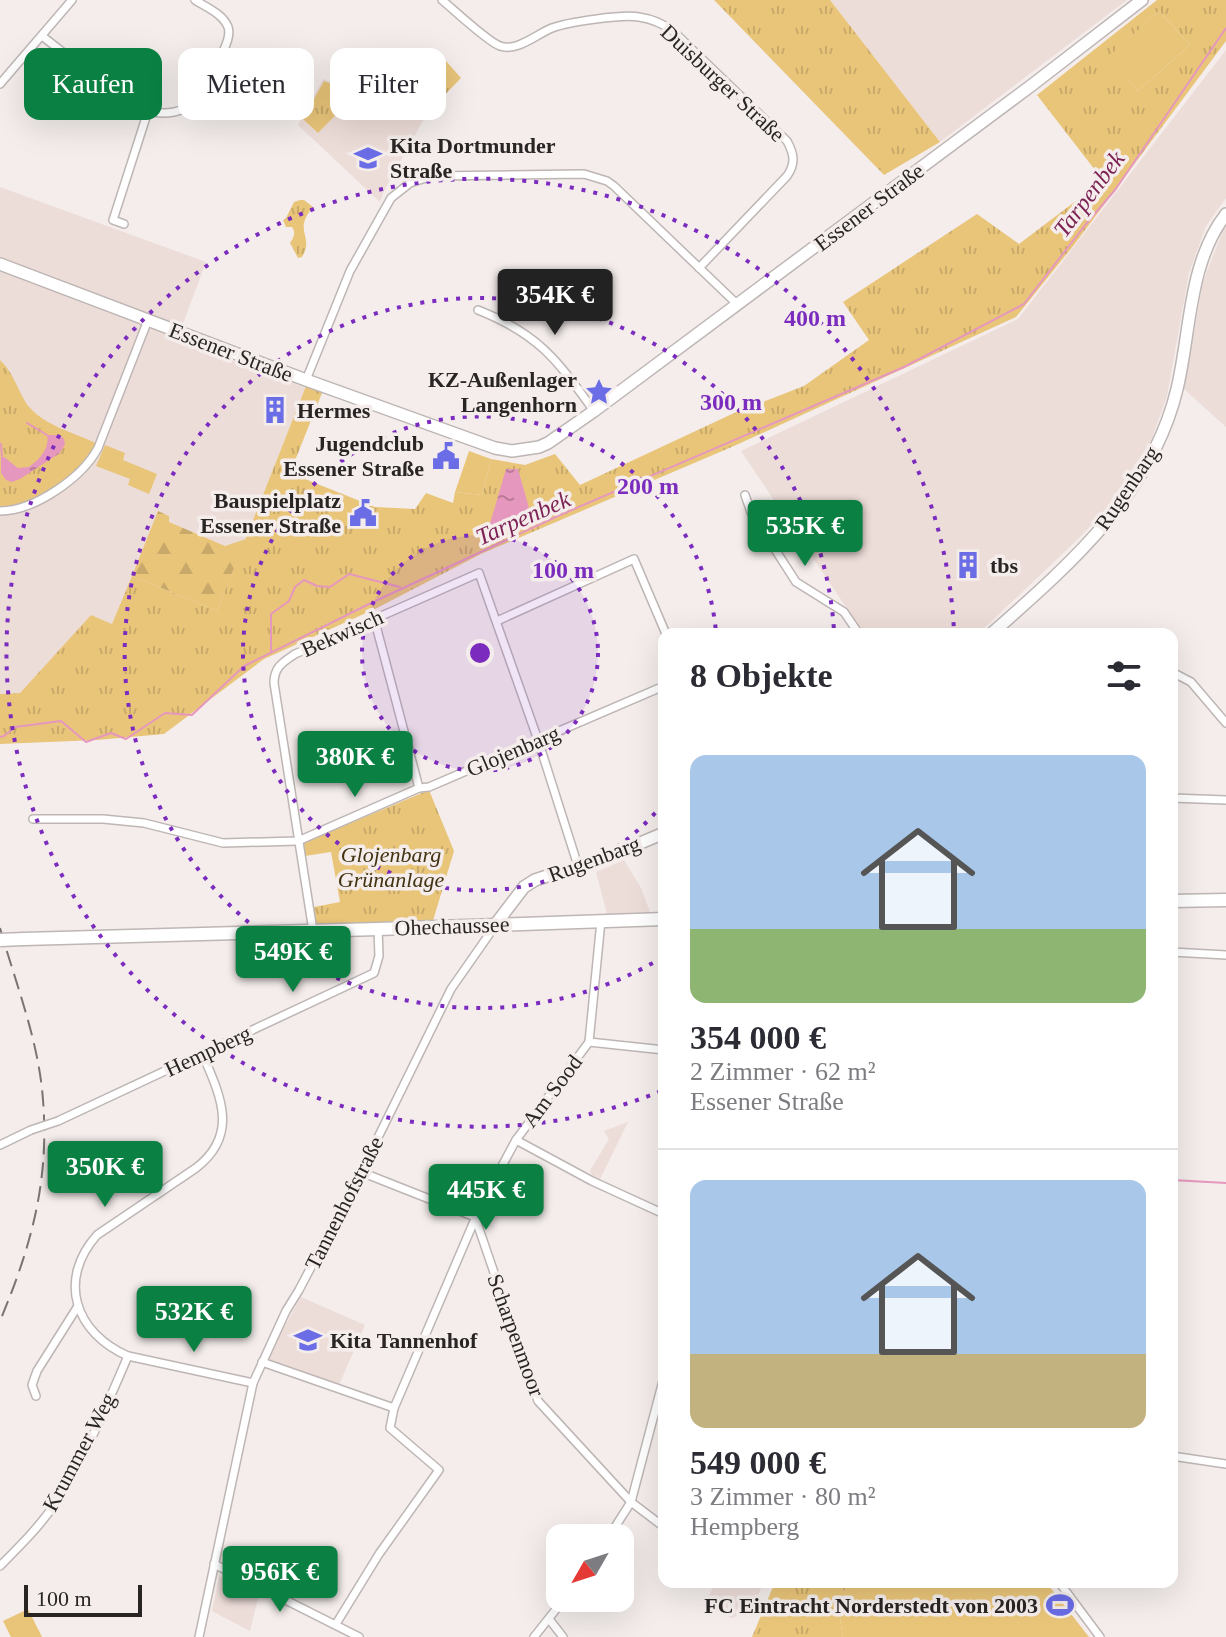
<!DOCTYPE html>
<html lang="de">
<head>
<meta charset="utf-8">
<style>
	body { margin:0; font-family:"Times New Roman",serif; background:#f7f7f7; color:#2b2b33; height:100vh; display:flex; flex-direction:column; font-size:30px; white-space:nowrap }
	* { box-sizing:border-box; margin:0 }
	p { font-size:26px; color:#7c7c81 }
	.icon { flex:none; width:44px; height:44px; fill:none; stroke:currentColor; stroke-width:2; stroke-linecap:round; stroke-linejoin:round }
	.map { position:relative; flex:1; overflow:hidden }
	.drawer { position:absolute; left:658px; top:628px; width:520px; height:960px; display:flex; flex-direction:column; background:#fff; border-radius:16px; box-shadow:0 8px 32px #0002 }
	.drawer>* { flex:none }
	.banner { position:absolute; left:24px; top:48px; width:514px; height:72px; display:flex; gap:16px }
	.needle { width:52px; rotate:231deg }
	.controls { position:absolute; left:546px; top:1524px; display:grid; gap:16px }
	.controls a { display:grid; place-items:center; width:88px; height:88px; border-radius:16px; background:#fff; box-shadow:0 8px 32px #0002; font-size:40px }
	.scale { position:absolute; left:24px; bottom:20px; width:118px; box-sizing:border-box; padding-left:8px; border:4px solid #282524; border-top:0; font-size:22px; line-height:28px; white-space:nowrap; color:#282524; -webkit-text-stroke:6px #f4edeb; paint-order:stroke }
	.price { position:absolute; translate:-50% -68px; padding:0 18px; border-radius:8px; background:#0b8043; color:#fff; font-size:26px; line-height:52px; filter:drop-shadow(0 2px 4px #0008) }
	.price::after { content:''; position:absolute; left:50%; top:48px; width:24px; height:18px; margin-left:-12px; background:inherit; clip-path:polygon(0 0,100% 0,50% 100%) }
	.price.selected { background:#222; color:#fff }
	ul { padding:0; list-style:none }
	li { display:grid; align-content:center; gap:16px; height:424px; padding:0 32px }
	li+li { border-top:2px solid #e1e1e2 }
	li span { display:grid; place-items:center; height:248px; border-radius:16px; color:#555 }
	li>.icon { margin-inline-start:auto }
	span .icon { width:144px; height:144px; fill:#fffc; stroke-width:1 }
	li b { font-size:34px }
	h2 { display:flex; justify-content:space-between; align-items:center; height:96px; padding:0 32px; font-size:34px }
	.chip { padding:0 28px; border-radius:16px; background:#fff; box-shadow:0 8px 32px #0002; font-size:28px; line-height:72px }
	.chip.selected { background:#0b8043; color:#fff }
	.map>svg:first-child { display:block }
	.built { fill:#edddd9 }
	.grass { fill:#e9c57a }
	.forest { fill:url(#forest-firs) }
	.park { fill:url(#park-tufts); fill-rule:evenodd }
	.water { fill:url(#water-ripples) }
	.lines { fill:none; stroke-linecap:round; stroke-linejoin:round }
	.stream { stroke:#e697bd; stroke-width:2 }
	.street-casing { stroke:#bdb6b4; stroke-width:10 }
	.secondary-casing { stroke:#bdb6b4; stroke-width:14 }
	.primary-casing { stroke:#bdb6b4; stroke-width:15 }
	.street { stroke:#fff; stroke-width:7 }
	.secondary { stroke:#fff; stroke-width:11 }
	.primary { stroke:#fff; stroke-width:12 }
	.rail { stroke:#797473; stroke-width:2; stroke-dasharray:16 8; stroke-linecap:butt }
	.street-bridge-casing { stroke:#bdb6b4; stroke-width:10; stroke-linecap:butt }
	.primary-bridge-casing { stroke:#bdb6b4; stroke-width:15; stroke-linecap:butt }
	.street-bridge { stroke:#fff; stroke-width:7 }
	.primary-bridge { stroke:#fff; stroke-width:12 }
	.ring { fill:none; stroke:#7b2cbf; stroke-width:4; stroke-dasharray:4 8 }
	.labels { text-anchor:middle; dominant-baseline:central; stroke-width:7; stroke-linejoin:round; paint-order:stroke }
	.street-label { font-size:22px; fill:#282524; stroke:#f4edeb }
	.poi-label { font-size:22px; font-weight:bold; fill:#282524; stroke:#f4edeb; text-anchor:start }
	.park-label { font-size:22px; font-style:italic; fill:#423311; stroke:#f4edeb }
	.water-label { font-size:24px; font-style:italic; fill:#7d2356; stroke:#f4edeb }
	.centre { fill:#7b2cbf; stroke:#f4edeb; stroke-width:4 }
	.ring-label { font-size:24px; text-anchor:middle; font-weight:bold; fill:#7b2cbf; stroke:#f4edeb; stroke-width:7; stroke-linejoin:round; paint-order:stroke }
</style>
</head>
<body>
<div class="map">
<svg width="1226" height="1637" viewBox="0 0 1226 1637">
	<defs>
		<pattern id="forest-firs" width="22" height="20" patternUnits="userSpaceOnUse" patternTransform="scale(2)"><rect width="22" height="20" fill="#e9c57a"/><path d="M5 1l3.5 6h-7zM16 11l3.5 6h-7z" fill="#c8a969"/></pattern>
		<pattern id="park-tufts" width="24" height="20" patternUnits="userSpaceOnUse" patternTransform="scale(2)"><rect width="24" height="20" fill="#e9c57a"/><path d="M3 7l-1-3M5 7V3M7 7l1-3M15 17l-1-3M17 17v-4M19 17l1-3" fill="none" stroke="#c8a969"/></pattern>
		<pattern id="water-ripples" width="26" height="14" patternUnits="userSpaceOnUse" patternTransform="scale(2)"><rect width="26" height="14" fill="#e697bd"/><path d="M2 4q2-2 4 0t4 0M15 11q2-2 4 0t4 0" fill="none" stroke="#ba7b99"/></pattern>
	</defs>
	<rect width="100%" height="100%" fill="#f4edeb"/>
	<g class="built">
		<polygon points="830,0 1127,0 940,142"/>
		<polygon points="1226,50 1226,198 1206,226 1189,273 1167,396 1151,441 1106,509 1077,540 978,634 864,634 741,451 1018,319"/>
		<polygon points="323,79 425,117 384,191 380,202 298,125"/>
		<polygon points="0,187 206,262 178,337 306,386 217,611 112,625 91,616 20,693 0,694"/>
		<polygon points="1226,222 1226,427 1184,389 1203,282"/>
		<polygon points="624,860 641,888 650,912 607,914 596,872"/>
		<polygon points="628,1122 600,1179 592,1175 590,1171 609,1139 604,1131"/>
		<polygon points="301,1297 365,1325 339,1385 265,1361"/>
		<polygon points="219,1576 259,1594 250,1631 212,1611"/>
		<polygon points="716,1582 764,1582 748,1617 741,1614 731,1618 705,1603"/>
	</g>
	<g class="grass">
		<polygon points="1159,11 1190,45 1138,91 1107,57"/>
		<polygon points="105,445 125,453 123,460 157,474 149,494 128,485 130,479 96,466"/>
		<polygon points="469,451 491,459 482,495 455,492"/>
		<polygon points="847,1582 1046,1582 1089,1637 843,1637 839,1612"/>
		<polygon points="28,1609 42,1637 11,1637 3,1621"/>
	</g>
	<polygon class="forest" points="158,511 169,516 169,522 225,546 246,539 217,611 132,576"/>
	<g class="park">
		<polygon points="714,0 830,0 940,142 884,175"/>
		<path d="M1157,0H1226V41L1074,245L1016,317L734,446L481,554L375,609L264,659L164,734L97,740L0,744V694L20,693L91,615L112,624L132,576L217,611L306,386L322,393L290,473L375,507L415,509L426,493L453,503L455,492L482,495L491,459L525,465L555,454L580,485L732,414L804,386L869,340L843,302L977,214L1019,244L1093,188L1095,170L1037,95ZM1159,11L1190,45L1138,91L1108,57Z"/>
		<polygon points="446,61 461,78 434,106 413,98"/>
		<polygon points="324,81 357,93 318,133 303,119"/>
		<path d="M300,200H304L313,207C292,232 315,235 302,257L298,258L290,243C294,237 296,233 292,227H286L283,220L286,218L294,202Z"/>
		<path d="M0,360C13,372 17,388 26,403C42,425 72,432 96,443C83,473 33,508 0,507Z"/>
		<polygon points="429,790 454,851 432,924 317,927 314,907 340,902 331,852 305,856 303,843"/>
		<polygon points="775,1582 847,1582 839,1612 843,1637 752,1637"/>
	</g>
	<g class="water">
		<path d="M47,435H60L64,439L65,444L60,453L20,479L12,482L6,480L1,473V457H4L18,468L29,467C40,459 50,448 47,435Z"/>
		<polygon points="506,469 518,469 531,515 487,534"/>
	</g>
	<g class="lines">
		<g class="stream">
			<polyline points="27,423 47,435"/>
			<polyline points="1,444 2,456"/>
			<polyline points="271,651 271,614 289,601 295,587 304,580 317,586 330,587 349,574 400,587"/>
			<polyline points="0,737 4,736 15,727 61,721 86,742 111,733 126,739 165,713 192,715 244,666 369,604 560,515 904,367 1024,304 1086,224 1115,190 1226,28"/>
			<polyline points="1172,1180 1226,1183"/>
		</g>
		<g class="street-casing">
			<g id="street">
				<path d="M442,0C454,10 488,42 500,46C517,52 537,34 552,28C568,22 623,14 639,17C652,19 662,23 673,31L787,141C794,154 796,163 787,176L699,268"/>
				<path d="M42,36C68,56 93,77 121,95C131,101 141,109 153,112C194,119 208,88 221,56C225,47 231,36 228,27C223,14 206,7 195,0"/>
				<polyline points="0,84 72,0"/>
				<polyline points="124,224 113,220 148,111"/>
				<path d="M478,310C539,334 557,360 594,411"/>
				<polyline points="306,380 350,271 391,198 410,183 432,176 584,174 607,181 614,186 738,305"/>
				<polyline points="745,495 751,512 796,582 844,612 859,634"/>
				<path d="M0,511C34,511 82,478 98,448L148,320"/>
				<polyline points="374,618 419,788"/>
				<polyline points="497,621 634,559 666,634"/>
				<polyline points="1172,672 1191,682 1226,723"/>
				<polyline points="1172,798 1226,800"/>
				<polyline points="33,819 103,819 144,823 223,843 298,841 419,788 429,787 664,686"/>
				<path d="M313,931L274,683C274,667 283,662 295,654L479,573L538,740L579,869"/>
				<polyline points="1172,952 1226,955"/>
				<polyline points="589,1042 664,1050"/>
				<path d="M202,1053C220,1095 240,1134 196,1168L97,1235C57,1280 75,1333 128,1356L253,1383"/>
				<polyline points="58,1121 374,973 379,956 378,929"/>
				<polyline points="516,1140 592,1181 664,1214"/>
				<polyline points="0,1145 31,1130"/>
				<polyline points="361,1172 475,1217 538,1401 631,1502 664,1527"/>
				<polyline points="262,1362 394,1408"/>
				<polyline points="36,1396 32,1385 37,1371 78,1306"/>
				<polyline points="1172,1456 1226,1464"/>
				<polyline points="608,1538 631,1502 664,1377"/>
				<polyline points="214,1564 359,1637"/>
				<path d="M0,1566C20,1546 41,1525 57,1501C86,1455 107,1405 128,1356"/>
				<polyline points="1059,1582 1100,1637"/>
				<polyline points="549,1619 563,1637"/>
				<polyline points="336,1624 379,1554 439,1470 390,1428 394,1408 481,1205 516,1140 589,1042 601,921"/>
				<polyline points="199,1637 253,1383 286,1311 299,1290 361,1172 451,989 495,926"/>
				<polyline points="534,1637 565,1598"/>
			</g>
		</g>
		<g class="secondary-casing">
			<g id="secondary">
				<polyline points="0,264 306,380 495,448 512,451 539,447 548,443 594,411 1032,85 1142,0"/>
				<path d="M991,634C1068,566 1152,494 1177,389C1191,331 1188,263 1226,214"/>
				<polyline points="495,925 524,887 535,880 559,872 579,869 664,833"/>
			</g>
		</g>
		<g class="primary-casing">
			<g id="primary">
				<polyline points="1172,901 1226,900"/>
				<polyline points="24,939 378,929 664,919"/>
			</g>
		</g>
		<use href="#street" class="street"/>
		<use href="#secondary" class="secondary"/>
		<use href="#primary" class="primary"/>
		<path class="rail" d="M0,928C15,981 36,1034 42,1089C51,1175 33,1242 0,1321"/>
		<g class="street-bridge-casing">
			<polyline id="street-bridge" points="31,1130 58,1121"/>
		</g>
		<g class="primary-bridge-casing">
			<polyline id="primary-bridge" points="0,940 24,939"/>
		</g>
		<use href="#street-bridge" class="street-bridge"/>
		<use href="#primary-bridge" class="primary-bridge"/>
	</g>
	<circle cx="480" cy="653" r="118" fill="#7b2cbf" fill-opacity=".12"/>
	<g class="ring">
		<circle cx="480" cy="653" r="118"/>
		<path d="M663 804A237 237 0 1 1 716 632"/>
		<path d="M663 957A355 355 0 1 1 834 631"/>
		<path d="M661 1091A474 474 0 1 1 954 632"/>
	</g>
	<defs>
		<g id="school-bare" transform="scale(2.16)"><path d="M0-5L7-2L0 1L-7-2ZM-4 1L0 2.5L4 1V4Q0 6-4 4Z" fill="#6a6de6" stroke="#f4edeb" stroke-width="2.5" paint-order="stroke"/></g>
		<g id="sight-bare" transform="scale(2.16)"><path d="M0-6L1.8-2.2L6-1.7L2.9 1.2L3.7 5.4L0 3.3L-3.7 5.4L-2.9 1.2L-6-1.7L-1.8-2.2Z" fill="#6a6de6" stroke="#f4edeb" stroke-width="2.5" paint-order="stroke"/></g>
		<g id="building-bare" transform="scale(2.16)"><path d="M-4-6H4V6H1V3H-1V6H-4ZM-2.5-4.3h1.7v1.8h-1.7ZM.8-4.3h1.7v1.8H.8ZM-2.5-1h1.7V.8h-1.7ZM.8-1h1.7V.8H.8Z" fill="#6a6de6" stroke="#f4edeb" stroke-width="2.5" paint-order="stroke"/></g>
		<g id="civic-bare" transform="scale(2.16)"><path d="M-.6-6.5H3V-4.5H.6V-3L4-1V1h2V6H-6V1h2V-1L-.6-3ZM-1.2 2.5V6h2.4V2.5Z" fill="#6a6de6" stroke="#f4edeb" stroke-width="2.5" paint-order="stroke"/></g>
		<g id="stadium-bare" transform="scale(2.16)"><path d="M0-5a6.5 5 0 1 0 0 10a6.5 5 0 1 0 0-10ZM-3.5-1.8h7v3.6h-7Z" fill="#6a6de6" stroke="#f4edeb" stroke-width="2.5" paint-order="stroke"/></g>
	</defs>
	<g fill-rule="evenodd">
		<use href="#school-bare" x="368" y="158"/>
		<use href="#sight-bare" x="599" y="392"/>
		<use href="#building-bare" x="275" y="410"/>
		<use href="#civic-bare" x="446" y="456"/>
		<use href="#civic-bare" x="363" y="513"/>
		<use href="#building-bare" x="968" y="565"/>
		<use href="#school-bare" x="308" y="1340"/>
		<use href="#stadium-bare" x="1060" y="1605"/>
	</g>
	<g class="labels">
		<g class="street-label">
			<text transform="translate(723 83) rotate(43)">Duisburger Straße</text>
			<text transform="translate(869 207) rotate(-37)">Essener Straße</text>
			<text transform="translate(231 352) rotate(21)">Essener Straße</text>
			<text transform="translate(1127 488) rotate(-56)">Rugenbarg</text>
			<text transform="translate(342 633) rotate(-24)">Bekwisch</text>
			<text transform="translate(513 751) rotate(-23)">Glojenbarg</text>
			<text transform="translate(594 859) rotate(-20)">Rugenbarg</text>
			<text transform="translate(452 926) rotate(-2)">Ohechaussee</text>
			<text transform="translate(208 1051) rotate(-25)">Hempberg</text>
			<text transform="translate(552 1091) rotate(-53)">Am Sood</text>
			<text transform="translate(344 1203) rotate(-63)">Tannenhofstraße</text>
			<text transform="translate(516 1335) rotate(70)">Scharpenmoor</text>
			<text transform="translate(79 1452) rotate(-62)">Krummer Weg</text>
		</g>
		<g class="poi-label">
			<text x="390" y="145">Kita Dortmunder<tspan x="390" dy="25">Straße</tspan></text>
			<text x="577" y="379" text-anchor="end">KZ-Außenlager<tspan x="577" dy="25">Langenhorn</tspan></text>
			<text x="297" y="410">Hermes</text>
			<text x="424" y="443" text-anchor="end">Jugendclub<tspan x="424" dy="25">Essener Straße</tspan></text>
			<text x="341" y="500" text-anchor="end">Bauspielplatz<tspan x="341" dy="25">Essener Straße</tspan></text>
			<text x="990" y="565">tbs</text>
			<text x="330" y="1340">Kita Tannenhof</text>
			<text x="1038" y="1605" text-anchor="end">FC Eintracht Norderstedt von 2003</text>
		</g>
		<g class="park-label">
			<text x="391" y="854">Glojenbarg<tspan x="391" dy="25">Grünanlage</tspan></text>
		</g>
		<g class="water-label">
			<text transform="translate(1089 194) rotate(-53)">Tarpenbek</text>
			<text transform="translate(523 518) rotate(-24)">Tarpenbek</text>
		</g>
	</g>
	<circle cx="480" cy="653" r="12" class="centre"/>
	<g class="ring-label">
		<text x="815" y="326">400 m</text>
		<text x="731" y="410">300 m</text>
		<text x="648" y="494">200 m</text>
		<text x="563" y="578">100 m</text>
	</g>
</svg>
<div class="controls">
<a><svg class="needle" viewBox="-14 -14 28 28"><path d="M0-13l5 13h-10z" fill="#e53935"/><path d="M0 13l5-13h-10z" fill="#7c7c81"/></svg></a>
</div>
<div class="scale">100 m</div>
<b class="price selected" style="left:555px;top:337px">354K €</b>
<b class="price" style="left:805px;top:568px">535K €</b>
<b class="price" style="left:355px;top:799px">380K €</b>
<b class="price" style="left:293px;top:994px">549K €</b>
<b class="price" style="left:105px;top:1209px">350K €</b>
<b class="price" style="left:486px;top:1232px">445K €</b>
<b class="price" style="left:194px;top:1354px">532K €</b>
<b class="price" style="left:280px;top:1614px">956K €</b>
<div class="banner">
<a class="chip selected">Kaufen</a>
<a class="chip">Mieten</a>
<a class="chip">Filter</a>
</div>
<section class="drawer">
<h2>8 Objekte<svg class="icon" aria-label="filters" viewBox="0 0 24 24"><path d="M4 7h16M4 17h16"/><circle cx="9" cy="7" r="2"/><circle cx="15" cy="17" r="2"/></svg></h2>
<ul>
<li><span style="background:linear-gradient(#a9c7e8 70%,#8fb573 0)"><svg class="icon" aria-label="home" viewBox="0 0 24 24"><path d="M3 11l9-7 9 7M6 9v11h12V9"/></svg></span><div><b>354 000 €</b><p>2 Zimmer · 62 m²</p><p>Essener Straße</p></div></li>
<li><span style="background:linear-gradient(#a9c7e8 70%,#c2b280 0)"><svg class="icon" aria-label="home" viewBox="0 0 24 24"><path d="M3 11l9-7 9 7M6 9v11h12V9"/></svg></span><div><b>549 000 €</b><p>3 Zimmer · 80 m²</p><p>Hempberg</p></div></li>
</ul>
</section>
</div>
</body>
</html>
